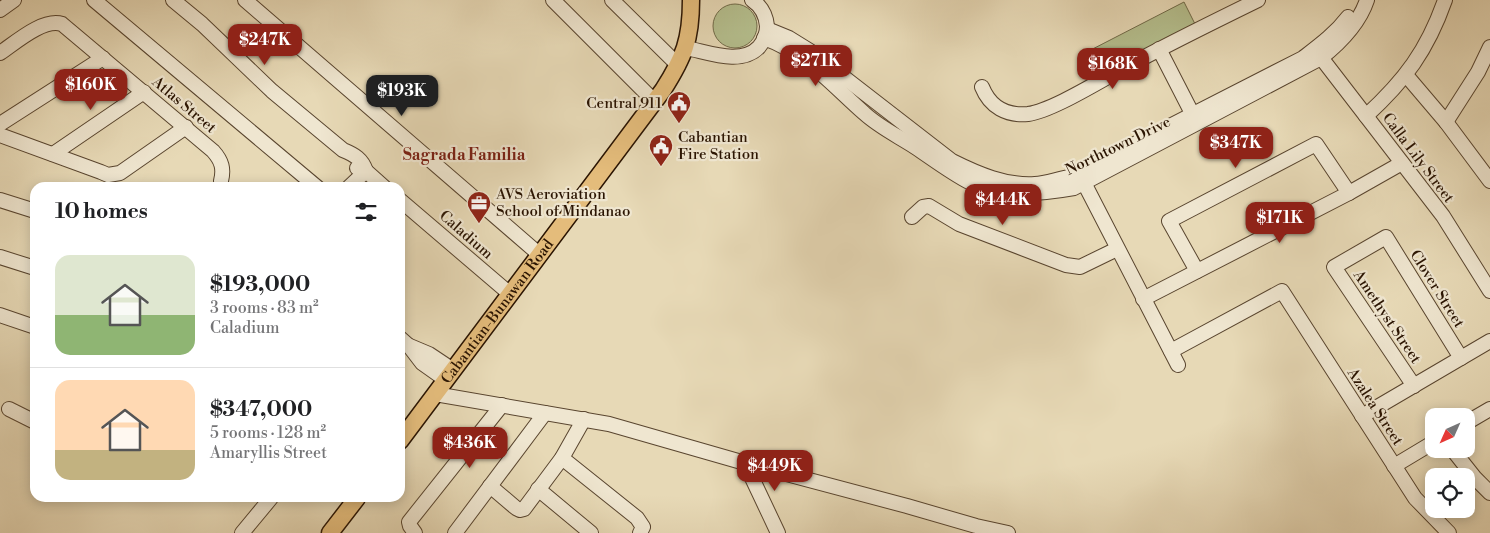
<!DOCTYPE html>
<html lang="en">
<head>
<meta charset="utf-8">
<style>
	body { margin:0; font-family:"Libre Bodoni",serif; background:#f2f2f2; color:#202124; height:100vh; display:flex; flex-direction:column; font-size:19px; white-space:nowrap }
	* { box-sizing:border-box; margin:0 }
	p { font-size:16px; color:#757577 }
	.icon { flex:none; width:28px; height:28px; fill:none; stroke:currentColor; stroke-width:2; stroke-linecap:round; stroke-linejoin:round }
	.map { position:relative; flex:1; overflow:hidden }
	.panel { position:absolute; left:30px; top:182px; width:375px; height:320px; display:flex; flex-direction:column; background:#fff; border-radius:15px; box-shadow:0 2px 12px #0003 }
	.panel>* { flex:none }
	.needle { width:32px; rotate:225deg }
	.controls { position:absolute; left:1425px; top:408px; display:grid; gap:10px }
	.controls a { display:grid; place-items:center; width:50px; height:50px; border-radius:10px; background:#fff; box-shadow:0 2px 12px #0003; font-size:25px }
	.price { position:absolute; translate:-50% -42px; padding:0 11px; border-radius:10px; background:#8f2418; color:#fff; font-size:16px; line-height:32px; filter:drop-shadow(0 1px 2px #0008) }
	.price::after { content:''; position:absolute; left:50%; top:30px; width:15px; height:11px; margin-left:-8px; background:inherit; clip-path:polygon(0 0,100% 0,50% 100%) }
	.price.current { background:#222; color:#fff }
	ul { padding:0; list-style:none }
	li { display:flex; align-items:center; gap:15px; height:125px; padding:0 25px }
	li+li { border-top:1px solid #e0e0e0 }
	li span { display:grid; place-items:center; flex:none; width:140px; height:100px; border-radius:15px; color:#555 }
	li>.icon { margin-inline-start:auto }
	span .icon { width:60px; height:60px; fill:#fffc; stroke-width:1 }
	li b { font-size:21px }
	h2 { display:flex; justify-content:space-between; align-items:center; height:60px; padding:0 25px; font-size:21px }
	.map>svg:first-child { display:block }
	.green { fill:#b5bf8e; stroke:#706a48 }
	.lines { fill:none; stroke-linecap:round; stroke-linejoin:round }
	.minor-casing { stroke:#59452f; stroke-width:16 }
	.major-casing { stroke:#2a1402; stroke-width:19 }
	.minor { stroke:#efe6d0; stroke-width:14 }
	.major { stroke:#e4bc7b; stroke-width:16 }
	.labels { text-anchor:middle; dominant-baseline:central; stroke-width:4.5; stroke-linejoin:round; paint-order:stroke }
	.poi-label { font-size:15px; fill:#2a1402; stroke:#efe6d0; text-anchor:start }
	.street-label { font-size:15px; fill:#2a1402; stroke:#efe6d0 }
	.neighbourhood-label { font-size:16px; font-weight:bold; fill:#7a1f14; stroke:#efe6d0 }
</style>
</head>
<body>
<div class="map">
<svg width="1490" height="533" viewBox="0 0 1490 533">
	<rect width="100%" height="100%" fill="#e7d9b6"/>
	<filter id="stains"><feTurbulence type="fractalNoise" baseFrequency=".004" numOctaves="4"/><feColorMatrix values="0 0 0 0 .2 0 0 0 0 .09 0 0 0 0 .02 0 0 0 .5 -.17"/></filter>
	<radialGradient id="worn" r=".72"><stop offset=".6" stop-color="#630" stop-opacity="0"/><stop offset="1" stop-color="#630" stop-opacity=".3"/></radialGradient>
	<g class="green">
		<polygon points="1184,2 1195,24 1093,77 1081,55"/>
		<circle cx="735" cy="26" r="22"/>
	</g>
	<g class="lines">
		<g class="minor-casing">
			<g id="minor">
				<polyline points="94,0 318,188"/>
				<path d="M173,0L202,24L272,91L343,150C355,155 362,159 366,171"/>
				<polyline points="245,0 540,255"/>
				<polyline points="553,0 655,102"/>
				<polyline points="612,0 678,65"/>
				<polyline points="0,10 14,0"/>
				<path d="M767,29L789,38L810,51L952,161C978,174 1006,186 1035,184C1046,183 1058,179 1070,177L1303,58C1320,45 1335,34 1348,17"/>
				<path d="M764,38C806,53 832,85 864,113C879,127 898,136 915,147C933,159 950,172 969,182C1001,198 1040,194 1074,188L1321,58C1340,43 1359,24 1367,0"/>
				<path d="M686,48C708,52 741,66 759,47C764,41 767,34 767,26C766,15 761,6 752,0"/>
				<polyline points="1159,49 1196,121"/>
				<polyline points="1316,51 1443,216 1490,291"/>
				<path d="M0,53C15,43 43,18 62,24L213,151C222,161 224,169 221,181"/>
				<polyline points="1406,75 1446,122 1490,181"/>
				<path d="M982,87C990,107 1007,116 1028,114C1052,111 1101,80 1124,68C1168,44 1213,22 1258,0"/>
				<path d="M1366,116C1405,80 1427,51 1445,0"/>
				<polyline points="1446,122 1478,72 1490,47"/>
				<polyline points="0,124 103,58"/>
				<polyline points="0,135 101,172 108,175 120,173 186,127"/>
				<polyline points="53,154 144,92"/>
				<polyline points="357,168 366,171 385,188"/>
				<polyline points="1080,175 1178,365"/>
				<polyline points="348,188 366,171"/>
				<polyline points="0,200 35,211"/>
				<polyline points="400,200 510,294"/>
				<polyline points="912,217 923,207 929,206 959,224 1066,265 1080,267 1117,249"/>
				<polyline points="0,257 35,268"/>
				<polyline points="1197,271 1169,221 1316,144 1349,193"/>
				<polyline points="1143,299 1349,193 1402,163"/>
				<polyline points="0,315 35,327"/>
				<polyline points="400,338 409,346 422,363 446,380"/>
				<polyline points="410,346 429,354 453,370"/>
				<polyline points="1171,351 1282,291 1415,498 1449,533"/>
				<polyline points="1414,386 1334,267 1386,237 1461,358"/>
				<polyline points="435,394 609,424 745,463 907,506 976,526 1008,533"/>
				<polyline points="9,409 35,422"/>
				<polyline points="1362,416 1490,341"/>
				<polyline points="1466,423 1490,409"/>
				<polyline points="1452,449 1475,478 1490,493"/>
				<polyline points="562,458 637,518 643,527 640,533"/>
				<polyline points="745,463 778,533"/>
				<polyline points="1394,466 1434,442"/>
				<polyline points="490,486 516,508 520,510 524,509 562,458 584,419"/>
				<polyline points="538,489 591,533"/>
				<polyline points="242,533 271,498"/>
				<polyline points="415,533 410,526 409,522 502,405"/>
				<polyline points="455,533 545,413"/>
			</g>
		</g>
		<g class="major-casing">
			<g id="major">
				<path id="s1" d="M400,441L663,90C684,57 691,40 691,0"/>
				<polyline points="330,533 357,498"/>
			</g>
		</g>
		<use href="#minor" class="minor"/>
		<use href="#major" class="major"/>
	</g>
	<defs>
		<g id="civic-pin" transform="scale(1.25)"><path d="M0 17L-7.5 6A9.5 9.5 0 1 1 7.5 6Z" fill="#8f2418" stroke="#efe6d0"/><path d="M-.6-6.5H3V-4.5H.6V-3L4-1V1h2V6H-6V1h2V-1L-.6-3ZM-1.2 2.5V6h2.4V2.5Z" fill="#fff"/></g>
		<g id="office-pin" transform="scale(1.25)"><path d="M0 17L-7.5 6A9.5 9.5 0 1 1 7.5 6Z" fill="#8f2418" stroke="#efe6d0"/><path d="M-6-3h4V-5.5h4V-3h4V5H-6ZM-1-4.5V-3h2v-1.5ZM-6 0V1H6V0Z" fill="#fff"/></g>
	</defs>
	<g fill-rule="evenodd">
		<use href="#civic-pin" x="679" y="103"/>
		<use href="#civic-pin" x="661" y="146"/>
		<use href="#office-pin" x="479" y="203"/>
	</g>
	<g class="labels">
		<g class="poi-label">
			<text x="662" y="103" text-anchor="end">Central 911</text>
			<text x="678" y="137">Cabantian<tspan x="678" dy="17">Fire Station</tspan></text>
			<text x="496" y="194">AVS Aeroviation<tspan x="496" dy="17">School of Mindanao</tspan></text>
		</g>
		<g class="street-label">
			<text transform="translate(184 105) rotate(40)">Atlas Street</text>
			<text transform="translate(1118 146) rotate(-26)">Northtown Drive</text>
			<text transform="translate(1418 158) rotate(53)">Calla Lily Street</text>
			<text transform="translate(466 235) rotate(41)">Caladium</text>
			<text transform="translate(1437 289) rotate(58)">Clover Street</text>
			<text stroke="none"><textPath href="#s1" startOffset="162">Cabantian-Bunawan Road</textPath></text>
			<text transform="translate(1387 317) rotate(56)">Amethyst Street</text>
			<text transform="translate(1375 407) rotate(57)">Azalea Street</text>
		</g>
		<g class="neighbourhood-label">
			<text x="464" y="155">Sagrada Familia</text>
		</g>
	</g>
	<rect width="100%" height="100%" filter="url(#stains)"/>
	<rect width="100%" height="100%" fill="url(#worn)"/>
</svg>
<div class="controls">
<a><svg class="needle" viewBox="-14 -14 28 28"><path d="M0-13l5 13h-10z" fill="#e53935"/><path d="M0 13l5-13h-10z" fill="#757577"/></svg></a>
<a><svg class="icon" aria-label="locate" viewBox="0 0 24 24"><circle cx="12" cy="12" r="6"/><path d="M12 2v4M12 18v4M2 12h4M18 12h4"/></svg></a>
</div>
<b class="price" style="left:265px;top:66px">$247K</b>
<b class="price" style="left:816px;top:87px">$271K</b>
<b class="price" style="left:1113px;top:90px">$168K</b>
<b class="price" style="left:91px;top:111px">$160K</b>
<b class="price current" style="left:402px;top:117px">$193K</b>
<b class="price" style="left:1236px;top:169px">$347K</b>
<b class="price" style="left:1003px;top:226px">$444K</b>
<b class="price" style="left:1280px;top:244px">$171K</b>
<b class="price" style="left:470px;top:469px">$436K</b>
<b class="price" style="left:775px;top:492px">$449K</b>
<section class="panel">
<h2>10 homes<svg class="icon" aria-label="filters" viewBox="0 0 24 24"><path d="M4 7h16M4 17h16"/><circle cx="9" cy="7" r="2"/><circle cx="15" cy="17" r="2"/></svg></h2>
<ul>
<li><span style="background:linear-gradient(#dfe7d0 60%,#8fb573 0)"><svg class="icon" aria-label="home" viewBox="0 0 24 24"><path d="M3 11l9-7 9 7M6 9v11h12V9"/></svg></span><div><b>$193,000</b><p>3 rooms · 83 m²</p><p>Caladium</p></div></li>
<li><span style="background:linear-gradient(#ffd9b3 70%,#c2b280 0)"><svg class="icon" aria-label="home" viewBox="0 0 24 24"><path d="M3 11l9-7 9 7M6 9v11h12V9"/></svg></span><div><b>$347,000</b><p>5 rooms · 128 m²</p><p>Amaryllis Street</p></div></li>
</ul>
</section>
</div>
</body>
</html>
